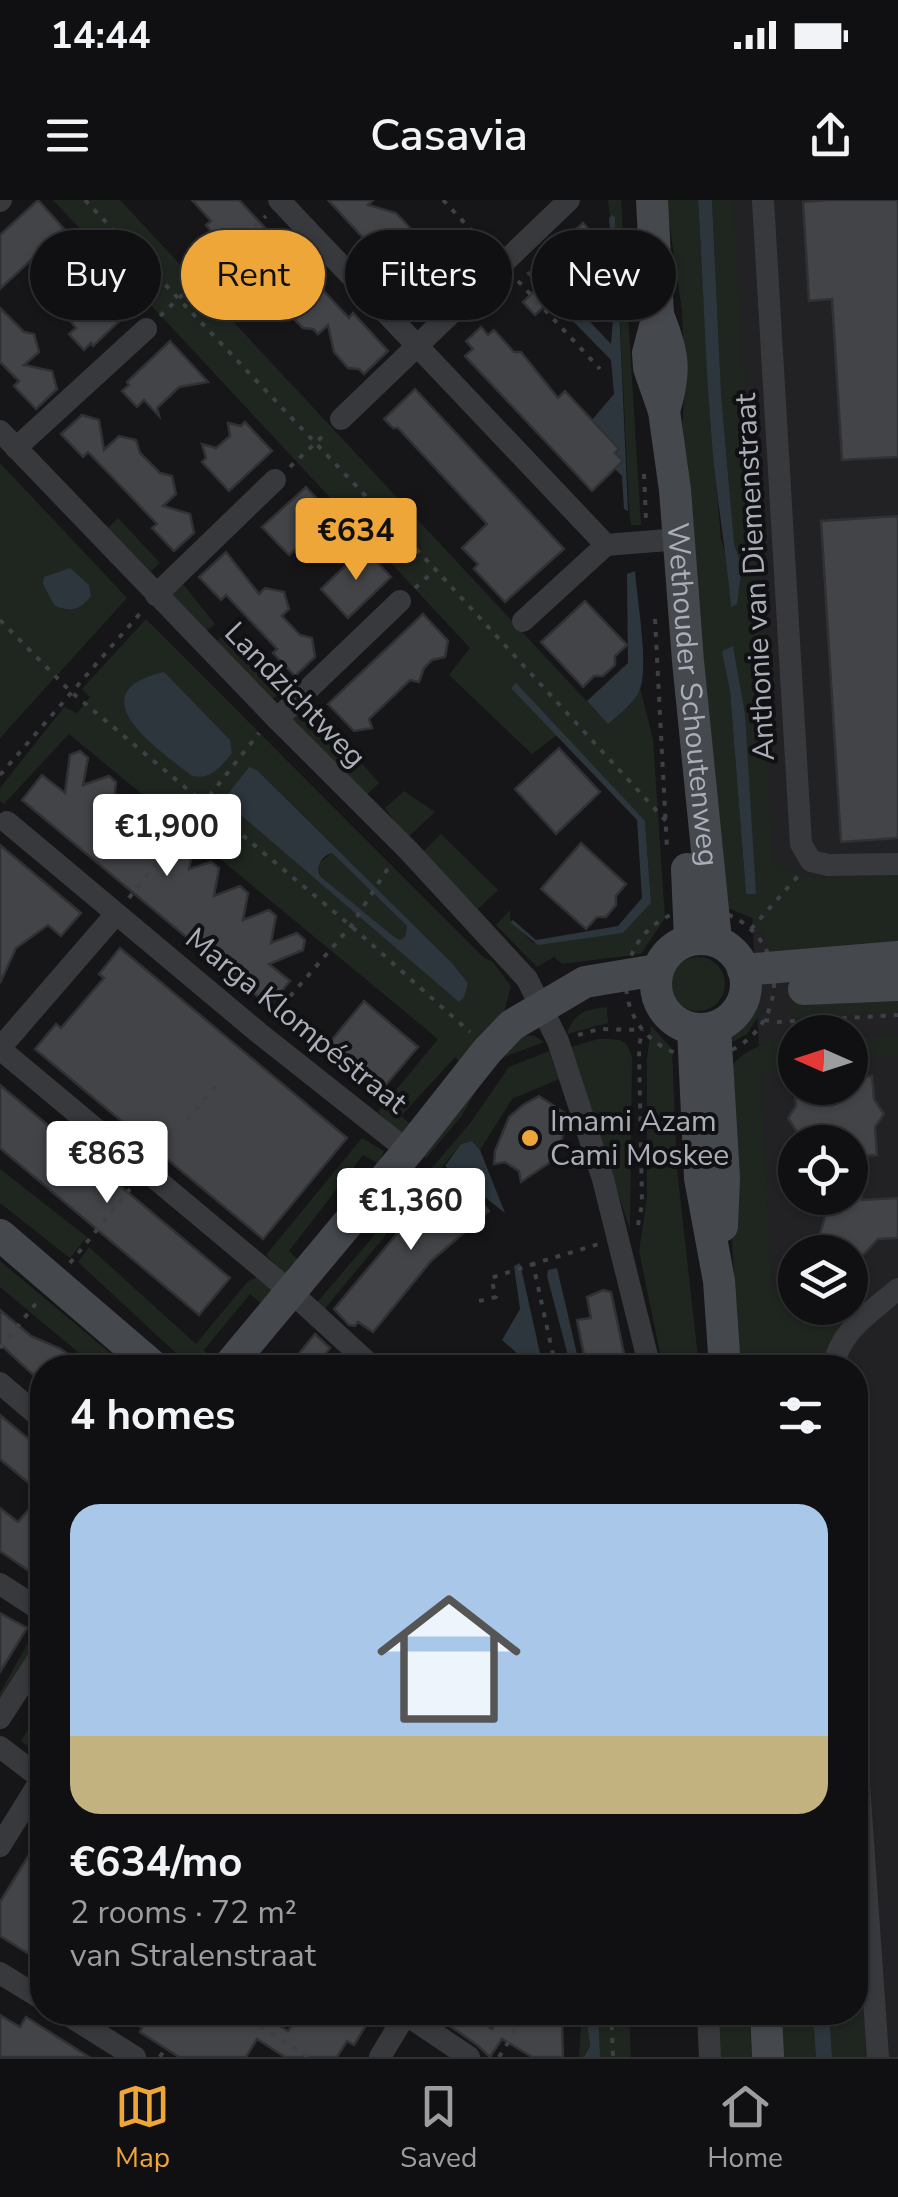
<!DOCTYPE html>
<html lang="en">
<head>
<meta charset="utf-8">
<style>
	body { margin:0; font-family:"Nunito Sans",sans-serif; background:#1e1e20; color:#f1f3f6; height:100vh; display:flex; flex-direction:column; font-size:38px; white-space:nowrap }
	* { box-sizing:border-box; margin:0 }
	p { font-size:32px; color:#9c9d9f }
	.icon { flex:none; width:55px; height:55px; fill:none; stroke:currentColor; stroke-width:2; stroke-linecap:round; stroke-linejoin:round }
	.map { position:relative; flex:1; overflow:hidden }
	.panel { position:absolute; left:30px; top:1155px; width:838px; height:670px; display:flex; flex-direction:column; background:#101012; border-radius:40px; box-shadow:0 2px 8px #0004,0 0 0 2px #303032 }
	.panel>* { flex:none }
	.top-card { position:absolute; left:30px; top:30px; width:840px; height:90px; display:flex; gap:20px }
	.needle { width:65px; rotate:273deg }
	.tools { position:absolute; left:778px; top:815px; display:grid; gap:20px }
	.tools a { display:grid; place-items:center; width:90px; height:90px; border-radius:50%; background:#101012; box-shadow:0 2px 8px #0004,0 0 0 2px #303032; font-size:50px }
	.price { position:absolute; translate:-50% -85px; padding:0 22px; border-radius:10px; background:#fff; color:#222; font-size:32px; line-height:65px; filter:drop-shadow(0 2px 5px #0008) }
	.price::after { content:''; position:absolute; left:50%; top:60px; width:30px; height:22px; margin-left:-15px; background:inherit; clip-path:polygon(0 0,100% 0,50% 100%) }
	.price.current { background:#efa638; color:#111 }
	ul { padding:0; list-style:none }
	li { display:grid; align-content:center; gap:20px; height:530px; padding:0 40px }
	li span { display:grid; place-items:center; height:310px; border-radius:30px; color:#555 }
	li>.icon { margin-inline-start:auto }
	span .icon { width:180px; height:180px; fill:#fffc; stroke-width:1 }
	li b { font-size:42px }
	h2 { display:flex; justify-content:space-between; align-items:center; height:120px; padding:0 40px; font-size:42px }
	.pill { padding:0 35px; border-radius:45px; background:#101012; box-shadow:0 2px 8px #0004,0 0 0 2px #303032; font-size:35px; line-height:90px }
	.pill.current { background:#efa638; color:#111 }
	.status { display:flex; justify-content:space-between; align-items:center; height:70px; padding:0 50px; background:#101012; direction:ltr }
	.status svg { height:28px; fill:currentColor }
	header { display:flex; justify-content:space-between; align-items:center; height:130px; padding:0 40px; background:#101012; font-size:45px; font-weight:600 }
	.tab-bar { display:flex; justify-content:space-around; align-items:center; height:140px; border-top:2px solid #303032; background:#101012; font-size:28px; color:#9c9d9f }
	.tab-bar a { display:grid; justify-items:center; gap:5px }
	.tab-bar .current { color:#efa638 }
	.map>svg:first-child { display:block }
	.built { fill:#222225; fill-rule:evenodd }
	.green { fill:#1e261f; fill-rule:evenodd }
	.water { fill:#2c363c; fill-rule:evenodd }
	.building { fill:#434448; stroke:#303134; stroke-width:2.5 }
	.lines { fill:none; stroke-linecap:round; stroke-linejoin:round }
	.path { stroke:#3d4044; stroke-width:4; stroke-dasharray:5 8; stroke-linecap:butt }
	.street { stroke:#37393d; stroke-width:22 }
	.secondary { stroke:#45484d; stroke-width:32 }
	.poi-dot { fill:#efa638; stroke:#111113; stroke-width:4 }
	.labels { text-anchor:middle; dominant-baseline:central; stroke-width:8; stroke-linejoin:round; paint-order:stroke }
	.street-label { font-size:30px; fill:#a9aeb8; stroke:#111113 }
	.poi-label { font-size:30px; fill:#a9aeb8; stroke:#111113; text-anchor:start }
</style>
</head>
<body>
<div class="status"><b>14:44</b><svg viewBox="0 0 49 12"><path d="M0 12V9h3v3zM5 12V6h3v6zM10 12V3h3v9zM15 12V0h3v12zM26 1h20v11H26zM47 4h2v5h-2z"/></svg></div>
<header><svg class="icon" aria-label="menu" viewBox="0 0 24 24"><path d="M4 6h16M4 12h16M4 18h16"/></svg>Casavia<svg class="icon" aria-label="share" viewBox="0 0 24 24"><path d="M12 15V3M7 8l5-5 5 5M5 13v7h14v-7"/></svg></header>
<div class="map">
<svg width="898" height="1857" viewBox="0 0 898 1857">
	<rect width="100%" height="100%" fill="#161618"/>
	<path class="built" d="M714,0H898V1857H808L855,1812V1168L776,1167ZM795,832H850V888H795ZM795,942H850V998H795ZM795,1052H850V1108H795Z"/>
	<g class="green">
		<polygon points="53,0 120,0 607,523 628,507 640,488 653,539 665,718 641,754 562,764 554,757 537,767 496,725 510,710 510,720 533,743 623,733 651,703 645,621 557,535 532,554 449,475 470,448"/>
		<polygon points="608,0 621,0 641,325 631,325 629,309 615,18 610,16"/>
		<path d="M666,0H698L711,229L721,339L728,364L731,406L742,367L734,344L721,192L712,0H733L773,661C804,686 860,675 898,675V747L779,758L752,718L723,706L680,269L685,179L682,111ZM733,447L745,514L755,694H746L730,491L723,452Z"/>
		<polygon points="0,263 127,398 0,538"/>
		<polygon points="118,318 160,363 151,371 108,328"/>
		<polygon points="183,384 215,424 205,432 169,397"/>
		<path d="M146,419L484,758L493,762L511,786L503,815L462,864L455,857L401,916L410,924L402,936L378,912L438,839L69,534L4,604L0,601V588L64,507L77,513L90,497L82,489ZM257,570L452,763L468,783L459,801L229,604Z"/>
		<polygon points="227,430 286,491 272,499 217,441"/>
		<polygon points="307,501 379,583 365,596 290,520"/>
		<polygon points="404,591 435,612 407,638 385,608"/>
		<polygon points="441,634 498,690 478,709 421,654"/>
		<polygon points="332,653 407,726 405,737 401,740 393,736 320,676 319,663"/>
		<circle cx="698" cy="784" r="27"/>
		<polygon points="898,792 898,811 794,817 792,799"/>
		<path d="M607,807L608,823L567,834C574,812 585,810 607,807Z"/>
		<polygon points="755,807 764,807 747,834 725,846 723,838"/>
		<polygon points="651,826 672,849 677,969 699,1167 663,1167 639,1051 647,997 647,858"/>
		<polygon points="521,835 535,836 544,842 504,857 479,886 461,917 426,958 418,952"/>
		<polygon points="898,836 898,856 850,861 850,838"/>
		<path d="M598,839C617,839 627,837 632,857L630,1029L568,848Z"/>
		<path d="M795,840V868L761,873L772,1088L795,1087V1108H850V1092L870,1107L828,1142L823,1167H739L723,876C745,847 760,843 795,840Z"/>
		<polygon points="549,851 559,879 512,899 480,950 472,941 461,944 322,1112 314,1106 471,922 509,867"/>
		<polygon points="362,938 384,951 379,964 363,955 289,1051 299,1061 287,1076 266,1055"/>
		<polygon points="0,969 87,1037 70,1058 0,1003"/>
		<polygon points="89,1047 196,1144 248,1081 260,1076 276,1091 265,1106 250,1094 204,1150 211,1159 202,1167 191,1167 78,1062"/>
		<polygon points="0,1061 127,1167 96,1167 0,1087"/>
		<polygon points="41,1420 42,1437 0,1506 0,1493"/>
		<polygon points="42,1506 42,1534 33,1550 21,1541"/>
		<polygon points="855,1673 868,1857 778,1857 775,1813 855,1812"/>
		<polygon points="577,1813 586,1813 590,1846 584,1857 579,1857 581,1825"/>
		<polygon points="596,1813 629,1813 631,1857 597,1857"/>
		<polygon points="718,1813 749,1813 752,1857 720,1857"/>
	</g>
	<g class="water">
		<path d="M698,0H712L721,192L734,344L742,367L737,404L731,407C726,348 715,291 711,231C705,154 703,77 698,0Z"/>
		<polygon points="612,15 615,17 628,311 624,309 622,276 615,269 623,262 615,253 619,249 592,220 614,194 611,160 526,73 529,71 559,102 575,106 611,144 613,119 608,93 613,72 609,18"/>
		<path d="M70,368L89,385L91,396C80,410 70,413 54,405L43,384L44,377Z"/>
		<path d="M635,371C637,400 649,465 640,489C634,504 619,514 608,524L587,501L628,463L627,374Z"/>
		<polygon points="733,446 745,514 756,694 746,694 730,491 722,451"/>
		<path d="M164,472L230,540L232,553C220,567 212,580 192,576C158,549 75,493 164,472Z"/>
		<polygon points="516,483 645,621 651,703 623,733 538,745 510,722 513,720 536,740 618,726 642,698 637,620 511,488"/>
		<path d="M249,567L257,570L452,763L468,783L464,797L459,802L228,604V594ZM332,653L407,726L405,737L400,740L393,736L320,676C316,666 321,656 332,653Z"/>
		<polygon points="472,941 480,950 505,1013 445,966 461,944"/>
		<polygon points="520,1063 543,1167 533,1167 502,1140 520,1109 514,1066"/>
		<polygon points="557,1068 580,1167 571,1167 547,1076 548,1070"/>
		<polygon points="586,1813 598,1813 600,1857 584,1857 590,1846"/>
		<polygon points="813,1813 829,1813 832,1857 816,1857"/>
	</g>
	<g class="building">
		<polygon points="38,0 64,29 0,89 0,35"/>
		<polygon points="192,0 239,0 349,118 353,113 388,151 364,174 359,169 348,168 334,152 328,125 318,134 313,129 303,128 288,113 286,101 270,83 236,111 192,62 216,38 206,25 211,21"/>
		<polygon points="328,0 373,0 368,5 396,13 411,29 409,36 415,44 405,53 445,65 435,74 452,92 427,115 392,78 397,74"/>
		<polygon points="827,0 898,0 898,257 842,260 832,99 809,101 803,2"/>
		<polygon points="583,23 606,48 595,59 594,74 583,83 569,84 535,115 523,102 545,81 534,69"/>
		<polygon points="109,77 136,105 93,146 91,143 84,150 69,134 76,128 58,106 83,101"/>
		<polygon points="0,108 24,132 34,134 39,152 24,165 52,171 57,189 36,209 14,186 19,181 0,162"/>
		<polygon points="481,127 488,135 494,130 514,152 521,152 558,198 565,191 619,249 615,253 623,261 592,291 465,156 473,149 466,141"/>
		<polygon points="170,141 208,182 179,187 157,208 159,216 144,200 137,207 122,191 129,185 127,182"/>
		<polygon points="415,189 564,349 505,402 474,369 478,364 462,348 487,324 398,228 393,228 384,219"/>
		<polygon points="82,215 99,220 104,250 119,236 136,240 140,253 160,273 172,276 176,294 163,306 190,314 194,333 174,351 152,328 157,324 116,281 88,252 83,257 61,234"/>
		<polygon points="245,222 272,251 229,291 202,262 206,258 202,244 216,248 230,236 228,223 241,226"/>
		<polygon points="306,287 332,315 289,355 262,327"/>
		<polygon points="898,316 898,638 841,642 821,321"/>
		<polygon points="364,348 391,377 348,418 321,389"/>
		<polygon points="226,352 259,394 265,388 284,392 289,409 282,416 300,435 312,438 315,457 295,476 273,453 277,449 226,395 221,400 199,377"/>
		<polygon points="585,401 627,445 615,456 615,465 603,476 594,476 583,487 541,442"/>
		<polygon points="423,414 448,441 445,457 432,460 424,468 419,482 410,480 369,519 372,528 354,531 328,504"/>
		<polygon points="559,548 600,592 556,634 515,589"/>
		<polygon points="80,551 88,558 83,585 109,576 116,582 113,609 147,597 111,639 162,621 170,628 168,647 186,641 194,647 189,669 211,662 219,668 214,696 240,686 248,693 243,720 269,710 276,716 271,743 297,733 305,740 303,750 269,764 290,781 269,806 22,600 42,575 65,593 70,555"/>
		<polygon points="581,643 626,684 616,696 616,705 606,717 597,717 586,729 541,689"/>
		<polygon points="0,645 81,713 61,736 48,725 16,748 0,783"/>
		<polygon points="120,748 347,938 263,1039 35,849 56,824 61,828 104,778 99,774"/>
		<polygon points="364,801 418,847 379,893 325,848"/>
		<polygon points="872,876 874,899 884,914 875,927 877,955 850,957 850,942 798,942 797,932 788,918 796,906 794,888 850,888 850,878"/>
		<polygon points="0,885 230,1078 199,1115 0,948"/>
		<polygon points="539,896 566,914 565,927 561,942 549,963 521,982 519,971 505,962 494,964 495,951 509,917 523,905"/>
		<polygon points="447,974 477,997 489,1011 431,1061 373,1132 358,1122 355,1126 349,1125 334,1109"/>
		<polygon points="861,986 862,1000 898,998 898,1038 878,1039 850,1069 850,1052 821,1052 821,1043 817,1043 826,1014"/>
		<polygon points="603,1090 611,1092 627,1168 601,1168 600,1163 586,1165 577,1120 591,1118 587,1097"/>
		<polygon points="0,1110 31,1136 61,1149 88,1168 42,1168 42,1183 0,1144"/>
		<polygon points="315,1134 330,1148 323,1157 336,1168 287,1168"/>
		<polygon points="0,1215 42,1250 42,1380 0,1351 0,1308 18,1322 42,1294 0,1259"/>
		<polygon points="0,1413 27,1428 0,1472"/>
		<polygon points="42,1634 42,1762 0,1736 0,1702"/>
		<polygon points="119,1812 258,1812 288,1831 301,1812 353,1812 368,1822 354,1845 347,1841 337,1857 285,1857 257,1839 246,1857 179,1857 140,1832 142,1828"/>
		<polygon points="430,1812 466,1812 492,1829 503,1812 524,1825 562,1824 563,1857 532,1857 502,1839 490,1857 477,1845"/>
		<polygon points="0,1815 20,1827 26,1817 89,1857 0,1857"/>
	</g>
	<g class="lines">
		<g class="path">
			<polyline points="85,0 435,369 666,621"/>
			<polyline points="443,0 488,48"/>
			<polyline points="518,81 600,169"/>
			<polyline points="160,116 266,16"/>
			<polyline points="290,267 327,232"/>
			<polyline points="644,274 646,320"/>
			<polyline points="415,388 434,371"/>
			<polyline points="655,419 667,649"/>
			<polyline points="0,420 70,491 351,726 470,832"/>
			<polyline points="0,575 143,410"/>
			<polyline points="129,698 259,533"/>
			<circle cx="700" cy="783" r="74"/>
			<polyline points="751,729 798,676"/>
			<polyline points="273,816 351,726 392,662"/>
			<polyline points="764,820 779,822 898,815"/>
			<polyline points="578,835 599,829 642,830"/>
			<polyline points="187,920 221,880"/>
			<polyline points="638,1025 642,1004 639,848 642,830"/>
			<polyline points="70,1063 130,989"/>
			<polyline points="479,1101 496,1097 491,1078 533,1064"/>
			<polyline points="0,1148 38,1101"/>
			<polyline points="556,1168 533,1064 599,1044"/>
			<polyline points="238,1812 308,1857"/>
			<polyline points="511,1812 522,1820"/>
			<polyline points="611,1812 613,1857"/>
			<polyline points="186,1813 186,1812"/>
			<polyline points="160,1857 165,1848"/>
			<polyline points="499,1857 527,1812"/>
		</g>
		<g class="street">
			<polyline points="279,0 606,345 680,339"/>
			<polyline points="763,0 801,644 811,661 828,665 898,664"/>
			<polyline points="0,1 1,0"/>
			<polyline points="341,219 569,0"/>
			<polyline points="0,231 277,519 408,650 527,779 558,841 603,979 650,1168"/>
			<polyline points="16,248 146,129"/>
			<polyline points="156,395 275,280"/>
			<polyline points="523,421 606,345"/>
			<polyline points="277,519 400,401"/>
			<polyline points="7,622 259,833 408,951"/>
			<polyline points="0,848 116,714"/>
			<polyline points="0,849 291,1092 374,1168"/>
			<path d="M833,1168C839,1131 871,1112 898,1089"/>
			<polyline points="0,1183 42,1219"/>
			<polyline points="0,1384 42,1411"/>
			<polyline points="0,1518 42,1453"/>
			<polyline points="855,1527 878,1857"/>
			<polyline points="0,1547 42,1579"/>
			<polyline points="0,1646 42,1578"/>
			<polyline points="0,1773 42,1799"/>
			<polyline points="63,1812 135,1857"/>
			<polyline points="402,1812 469,1857"/>
			<polyline points="708,1812 710,1857"/>
			<polyline points="380,1857 407,1812"/>
		</g>
		<g class="secondary">
			<path id="s1" d="M652,0L658,115L648,153L649,168L664,211L675,290L688,461L716,740"/>
			<path d="M658,115C674,154 676,171 664,211"/>
			<polyline points="687,669 690,739"/>
			<circle cx="701" cy="784" r="45"/>
			<polyline points="743,770 898,757"/>
			<polyline points="804,789 898,785"/>
			<polyline points="715,827 724,978 722,1026"/>
			<polyline points="693,829 700,978 719,1081 725,1168"/>
			<polyline points="0,1035 155,1168"/>
			<polyline points="227,1168 408,951 487,851 512,825 585,782 657,770"/>
			<polyline points="766,1812 768,1857"/>
		</g>
	</g>
	<circle class="poi-dot" cx="530" cy="938" r="10"/>
	<g class="labels">
		<g class="street-label">
			<text transform="translate(755 377) rotate(-93)">Anthonie van Diemenstraat</text>
			<text transform="translate(295 495) rotate(46)">Landzichtweg</text>
			<text stroke="none"><textPath href="#s1" startOffset="500">Wethouder Schoutenweg</textPath></text>
			<text transform="translate(296 821) rotate(39)">Marga Klompéstraat</text>
		</g>
		<g class="poi-label">
			<text x="550" y="921">Imami Azam<tspan x="550" dy="34">Cami Moskee</tspan></text>
		</g>
	</g>
</svg>
<div class="tools">
<a><svg class="needle" viewBox="-14 -14 28 28"><path d="M0-13l5 13h-10z" fill="#e53935"/><path d="M0 13l5-13h-10z" fill="#9c9d9f"/></svg></a>
<a><svg class="icon" aria-label="locate" viewBox="0 0 24 24"><circle cx="12" cy="12" r="6"/><path d="M12 2v4M12 18v4M2 12h4M18 12h4"/></svg></a>
<a><svg class="icon" aria-label="layers" viewBox="0 0 24 24"><path d="M12 4l9 5-9 5-9-5zM3 14l9 5 9-5"/></svg></a>
</div>
<b class="price current" style="left:356px;top:383px">€634</b>
<b class="price" style="left:167px;top:679px">€1,900</b>
<b class="price" style="left:107px;top:1006px">€863</b>
<b class="price" style="left:411px;top:1053px">€1,360</b>
<div class="top-card">
<a class="pill">Buy</a>
<a class="pill current">Rent</a>
<a class="pill">Filters</a>
<a class="pill">New</a>
</div>
<section class="panel">
<h2>4 homes<svg class="icon" aria-label="filters" viewBox="0 0 24 24"><path d="M4 7h16M4 17h16"/><circle cx="9" cy="7" r="2"/><circle cx="15" cy="17" r="2"/></svg></h2>
<ul>
<li><span style="background:linear-gradient(#a9c7e8 75%,#c2b280 0)"><svg class="icon" aria-label="home" viewBox="0 0 24 24"><path d="M3 11l9-7 9 7M6 9v11h12V9"/></svg></span><div><b>€634/mo</b><p>2 rooms · 72 m²</p><p>van Stralenstraat</p></div></li>
</ul>
</section>
</div>
<nav class="tab-bar">
<a class="current"><svg class="icon" aria-label="map" viewBox="0 0 24 24"><path d="M3 6l6-2 6 2 6-2v14l-6 2-6-2-6 2zM9 4v14M15 6v14"/></svg>Map</a>
<a><svg class="icon" aria-label="saved" viewBox="0 0 24 24"><path d="M7 4h10v16l-5-4-5 4z"/></svg>Saved</a>
<a><svg class="icon" aria-label="home" viewBox="0 0 24 24"><path d="M3 11l9-7 9 7M6 9v11h12V9"/></svg>Home</a>
</nav>
</body>
</html>
